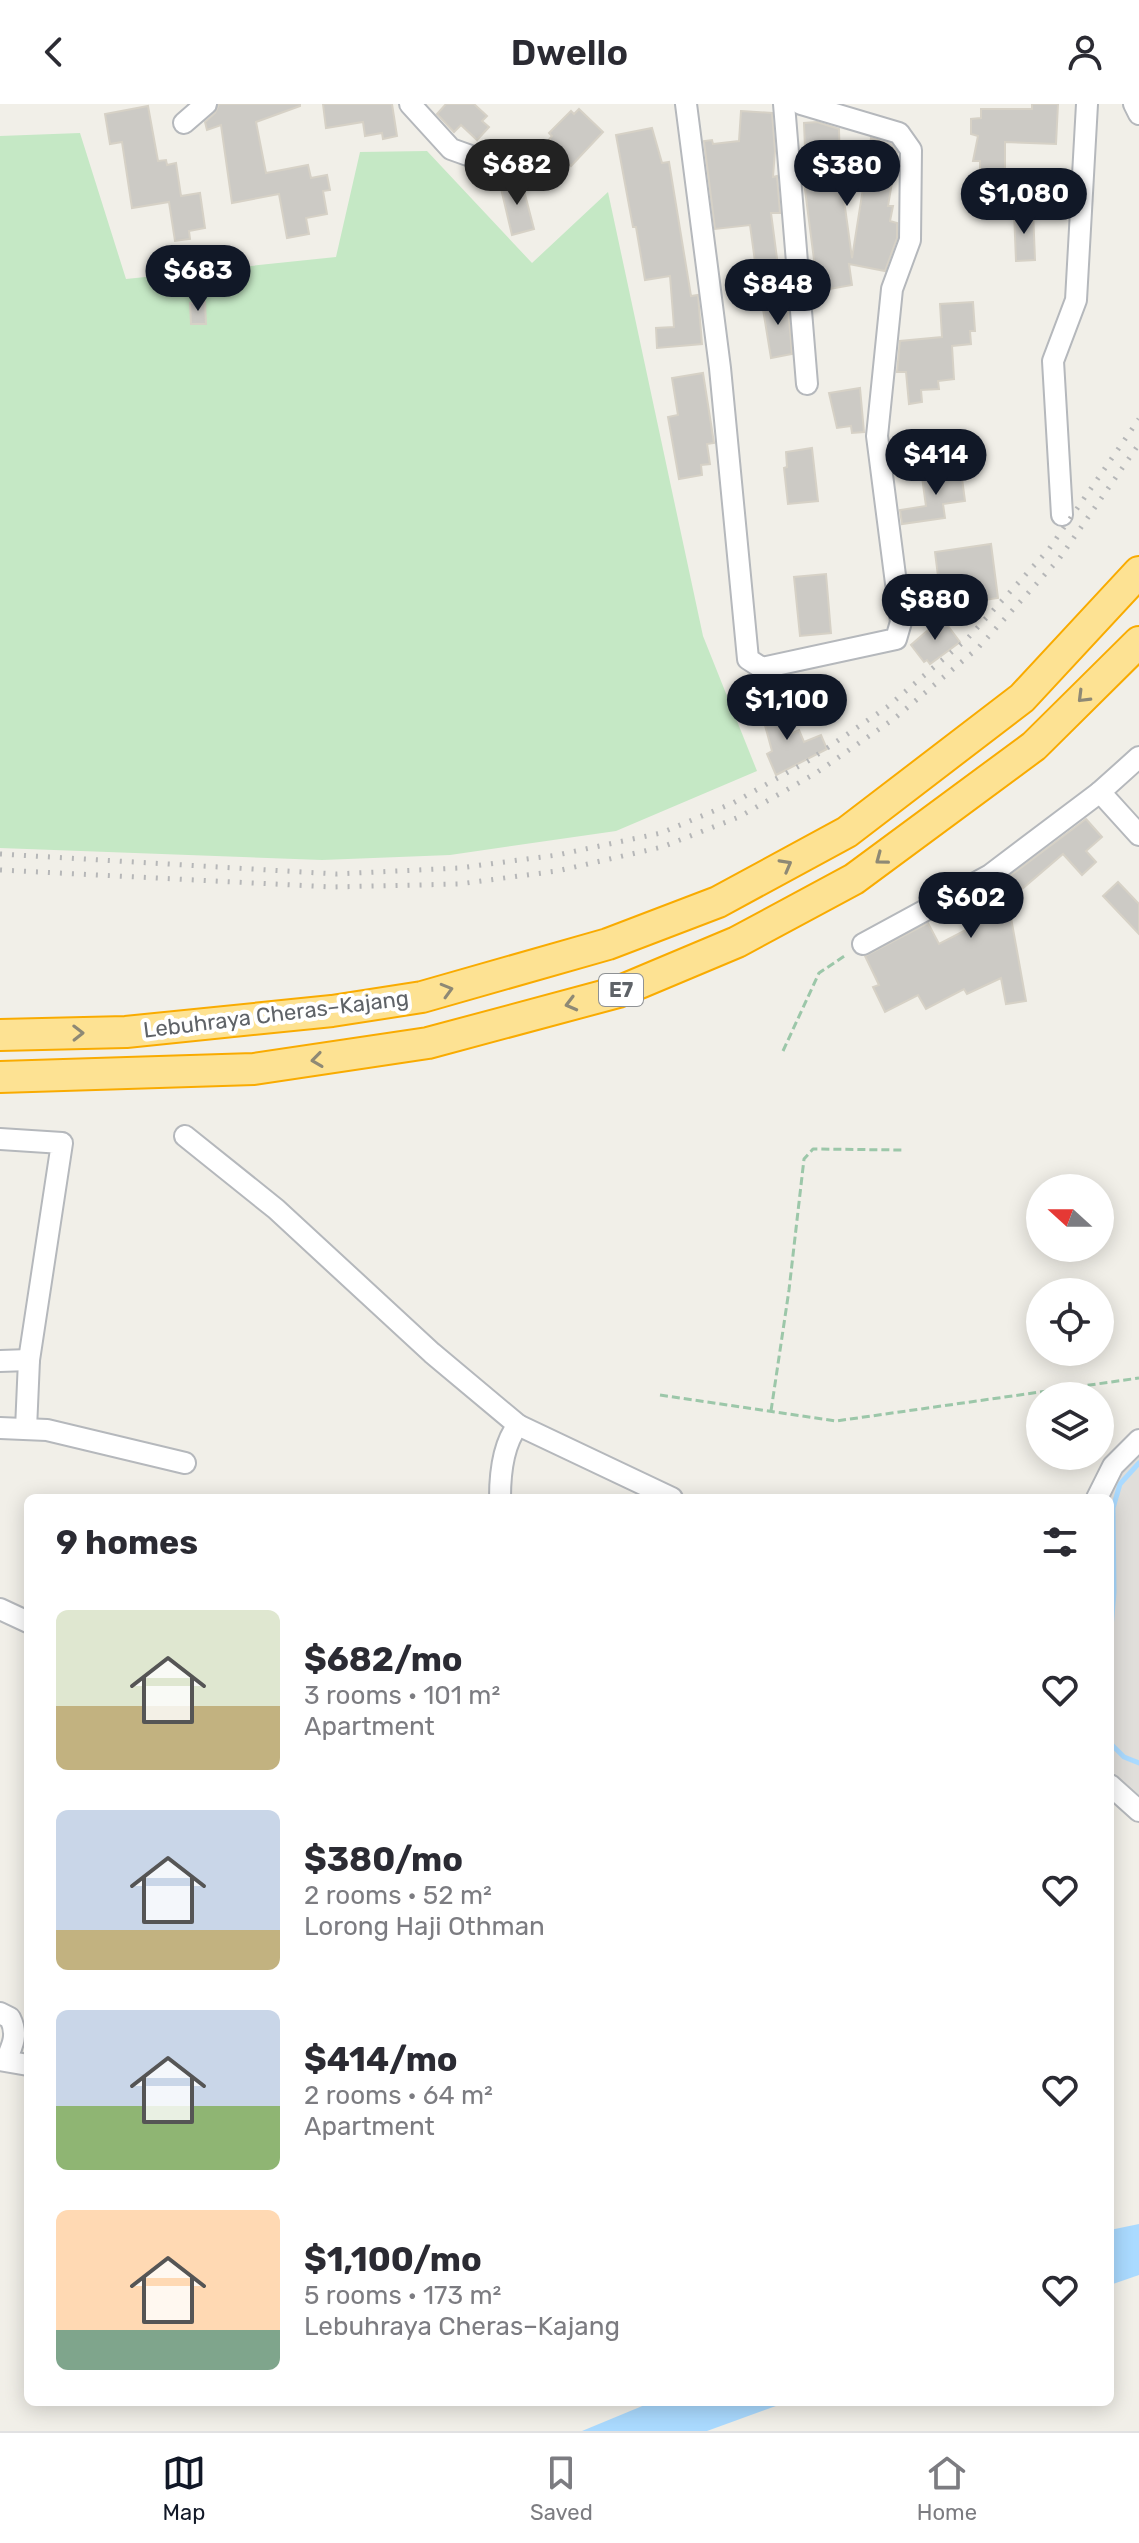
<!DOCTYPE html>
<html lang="en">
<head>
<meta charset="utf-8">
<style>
	body { margin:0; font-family:Rubik,sans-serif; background:#f2f2f3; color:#2b2b33; height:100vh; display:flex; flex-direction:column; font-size:30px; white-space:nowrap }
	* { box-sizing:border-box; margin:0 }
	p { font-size:26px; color:#7c7c81 }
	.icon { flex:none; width:44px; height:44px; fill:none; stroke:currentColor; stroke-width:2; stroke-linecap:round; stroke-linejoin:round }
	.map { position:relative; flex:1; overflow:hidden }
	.details { position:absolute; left:24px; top:1390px; width:1090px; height:912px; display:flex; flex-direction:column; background:#fff; border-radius:12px; box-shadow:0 4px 20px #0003 }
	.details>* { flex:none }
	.needle { width:52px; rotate:291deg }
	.controls { position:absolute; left:1026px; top:1070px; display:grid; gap:16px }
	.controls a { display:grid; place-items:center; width:88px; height:88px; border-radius:50%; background:#fff; box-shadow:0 4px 20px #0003; font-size:40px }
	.price { position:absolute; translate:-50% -68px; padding:0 18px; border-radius:28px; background:#111827; color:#fff; font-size:26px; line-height:52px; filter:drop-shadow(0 2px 4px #0008) }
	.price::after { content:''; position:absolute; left:50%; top:48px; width:24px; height:18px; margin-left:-12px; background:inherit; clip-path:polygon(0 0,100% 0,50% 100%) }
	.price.current { background:#222; color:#fff }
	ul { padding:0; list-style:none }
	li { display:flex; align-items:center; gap:24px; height:200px; padding:0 32px }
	li span { display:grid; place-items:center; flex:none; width:224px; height:160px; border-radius:12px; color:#555 }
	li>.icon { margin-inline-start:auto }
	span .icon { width:96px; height:96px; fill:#fffc; stroke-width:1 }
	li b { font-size:34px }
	h2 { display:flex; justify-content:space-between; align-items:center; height:96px; padding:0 32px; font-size:34px }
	header { display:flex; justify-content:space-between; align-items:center; height:104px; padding:0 32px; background:#fff; font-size:36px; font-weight:600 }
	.dock { display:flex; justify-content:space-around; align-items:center; height:112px; border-top:2px solid #e1e1e2; background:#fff; font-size:22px; color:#7c7c81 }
	.dock a { display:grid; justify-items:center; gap:4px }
	.dock .current { color:#111827 }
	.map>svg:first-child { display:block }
	.industrial { fill:#e0deda }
	.green { fill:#c5e8c5 }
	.water { fill:#aadaff }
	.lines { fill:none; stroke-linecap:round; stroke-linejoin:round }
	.stream { stroke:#aadaff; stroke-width:5 }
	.building { fill:#cccac5; stroke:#d6d1c6; stroke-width:2 }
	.minor-casing { stroke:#b5b8bc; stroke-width:24 }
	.highway-casing { stroke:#f9ab00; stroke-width:34 }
	.path { stroke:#9cc7a9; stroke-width:3; stroke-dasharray:8 4; stroke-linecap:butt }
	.minor { stroke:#fff; stroke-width:20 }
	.highway { stroke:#fde293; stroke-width:30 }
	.rail { stroke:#b6b7b8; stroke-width:5; stroke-dasharray:2 10; stroke-linecap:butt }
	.oneway { stroke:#8e8975 }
	.labels { text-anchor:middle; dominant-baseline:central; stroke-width:8; stroke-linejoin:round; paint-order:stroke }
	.shield { fill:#fff; stroke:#8f9295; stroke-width:2 }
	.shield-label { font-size:20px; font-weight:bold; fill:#5f6368 }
	.street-label { font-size:22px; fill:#5f6368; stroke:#fff }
</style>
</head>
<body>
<header><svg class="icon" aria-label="back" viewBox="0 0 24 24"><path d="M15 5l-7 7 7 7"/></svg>Dwello<svg class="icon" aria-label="person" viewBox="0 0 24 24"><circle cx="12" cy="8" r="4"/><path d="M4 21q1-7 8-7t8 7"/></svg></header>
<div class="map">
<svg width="1139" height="2327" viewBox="0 0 1139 2327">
	<rect width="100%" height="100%" fill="#f1efe8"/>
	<polygon class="industrial" points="1139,1346 1139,1695 1121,1679 1110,1663 1110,1394 1107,1394 1121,1363"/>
	<polygon class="green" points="80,29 126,175 336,153 360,48 427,47 532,159 608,88 703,532 757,667 616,727 450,751 322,756 0,744 0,32"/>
	<g class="water">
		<polygon points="1139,2120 1139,2171 1110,2181 1110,2126"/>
		<polygon points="652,2298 787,2298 707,2327 582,2327"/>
	</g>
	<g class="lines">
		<g class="stream">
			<polyline points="1110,1537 1114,1488 1113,1404 1120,1380 1139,1359"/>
			<polyline points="1110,1639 1124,1653 1139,1659"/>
		</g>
	</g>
	<g class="building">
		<polygon points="219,0 300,0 300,2 256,18 266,69 308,61 311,74 327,71 330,86 323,87 327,110 306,114 309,130 287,134 279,90 232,99 221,21 207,26 205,18 215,9"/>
		<polygon points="323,0 392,0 397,32 383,35 382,29 365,32 363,18 326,24"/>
		<polygon points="446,0 474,0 487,12 482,17 489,23 477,36 461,21 454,28 437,10"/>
		<polygon points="1032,0 1058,0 1056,40 1005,38 1005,66 980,66 980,57 973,57 978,32 971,30 971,15 981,14 981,5 1032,5"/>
		<polygon points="148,2 158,57 166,56 167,61 176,59 181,92 200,89 205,124 189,127 190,135 175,137 169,98 132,104 122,38 110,40 105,10"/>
		<polygon points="579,5 603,28 571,62 547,38 552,32 549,29 571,7 574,10"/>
		<polygon points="741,7 772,9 775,47 773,73 777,72 780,109 771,109 778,162 756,165 750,121 715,125 704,37 712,36 713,40 739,37"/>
		<polygon points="817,18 839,25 840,67 852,154 871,34 891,40 897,49 888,102 893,102 890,117 897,119 897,134 885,167 849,160 852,181 818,187 803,70 806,70 804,19"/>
		<polygon points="652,24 662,59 669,58 691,192 698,191 702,240 657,244 656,224 674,223 670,172 645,176 636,123 633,123 616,31"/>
		<polygon points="521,75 534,125 512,131 499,76 509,78"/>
		<polygon points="1033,106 1035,156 1016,157 1014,107"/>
		<polygon points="787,190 792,250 771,254 762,199 782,196 781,191"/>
		<polygon points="205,198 206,220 191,220 190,199"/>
		<polygon points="973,198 975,227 970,227 971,240 952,242 954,275 938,277 939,285 921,286 922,298 909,300 906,268 897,268 900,237 942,233 940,200"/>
		<polygon points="703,269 714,339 707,340 710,360 701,361 702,371 679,375 668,313 678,311 672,274"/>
		<polygon points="860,284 864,328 852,329 851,322 837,324 829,289"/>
		<polygon points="812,344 818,397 788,400 784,364 787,363 786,348"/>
		<polygon points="961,367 965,397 943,400 945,414 902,420 900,406 926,402 922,373"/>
		<polygon points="991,440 998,494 958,500 959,506 932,509 929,481 939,480 935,448"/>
		<polygon points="826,470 831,529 800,532 794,473"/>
		<polygon points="942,514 960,538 930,560 927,556 924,558 911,541"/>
		<polygon points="776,598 778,604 780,603 788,631 799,626 804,638 821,631 827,645 776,671 767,650 772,647 760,603"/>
		<polygon points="1086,715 1102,733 1086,747 1096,758 1082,771 1063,750 1008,797 1026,897 1006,900 1001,874 967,890 964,885 926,905 918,891 885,908 873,883 879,881 865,852 928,819 939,840 966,826 959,808 980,800 976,794 998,781"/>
		<polygon points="1118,778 1139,800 1139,830 1103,792"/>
	</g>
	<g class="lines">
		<g class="minor-casing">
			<g id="minor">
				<polyline points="410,0 451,45 507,65 525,61"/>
				<polyline points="686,0 720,264 748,555 762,564 896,535 901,518 877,332 892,185 910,136 911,46 899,29 801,0"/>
				<polyline points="784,0 807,280"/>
				<polyline points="1134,0 1139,10"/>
				<polyline points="184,19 206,0"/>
				<polyline points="1062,411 1053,257 1076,196 1087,0"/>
				<polyline points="1100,688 1139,731"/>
				<polyline points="863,840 990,771 1100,688 1139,653"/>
				<path d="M185,1032L276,1105L432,1249L518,1321C503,1340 500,1370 500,1394"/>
				<polyline points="0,1035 62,1039 29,1256 26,1325"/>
				<polyline points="0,1257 29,1256"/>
				<polyline points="518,1321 672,1394"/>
				<polyline points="0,1324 47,1326 185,1359"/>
				<polyline points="1097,1394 1113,1362 1139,1336"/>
				<polyline points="0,1505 28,1518"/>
				<polyline points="1110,1681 1139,1707"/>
				<path d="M0,1909L10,1914C18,1930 13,1941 6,1956"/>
				<polyline points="0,1956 28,1961"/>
			</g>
		</g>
		<g class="highway-casing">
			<g id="highway">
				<polyline points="0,931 126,928 332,907 422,893 608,840 718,798 847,728 1022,594 1139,468"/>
				<polyline points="0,973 254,965 428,939 618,888 737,838 854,775 1034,642 1139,538"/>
			</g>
		</g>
		<g class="path">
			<polyline points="783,947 819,869 846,851"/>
			<polyline points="660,1291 836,1317 1139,1274"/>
			<polyline points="771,1307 789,1186 804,1055 813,1045 903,1046"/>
		</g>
		<use href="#minor" class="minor"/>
		<use href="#highway" class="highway"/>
		<g class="rail">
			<polyline points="0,750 336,770 459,764 557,751 661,729 733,699 808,657 887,603 967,535 1049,445 1139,315"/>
			<polyline points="0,766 332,783 459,780 557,767 662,743 739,713 816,669 895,614 978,544 1059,455 1139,340"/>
		</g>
	</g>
	<defs><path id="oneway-chevron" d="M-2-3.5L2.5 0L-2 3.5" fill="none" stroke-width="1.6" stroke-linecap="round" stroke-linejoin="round" transform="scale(2)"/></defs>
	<g class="oneway">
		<use href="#oneway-chevron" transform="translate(1083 593) rotate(135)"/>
		<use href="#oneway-chevron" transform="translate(881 755) rotate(143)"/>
		<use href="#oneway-chevron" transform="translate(786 761) rotate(-29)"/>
		<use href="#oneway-chevron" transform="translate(447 886) rotate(-16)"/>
		<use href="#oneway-chevron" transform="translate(571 900) rotate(165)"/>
		<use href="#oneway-chevron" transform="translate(78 929) rotate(-1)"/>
		<use href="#oneway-chevron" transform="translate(317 956) rotate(172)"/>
	</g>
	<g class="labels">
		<rect class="shield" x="599" y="870" width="44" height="32" rx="6"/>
		<g class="shield-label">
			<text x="621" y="886">E7</text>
		</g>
		<g class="street-label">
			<text transform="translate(276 910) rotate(-7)">Lebuhraya Cheras–Kajang</text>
		</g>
	</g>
</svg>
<div class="controls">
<a><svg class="needle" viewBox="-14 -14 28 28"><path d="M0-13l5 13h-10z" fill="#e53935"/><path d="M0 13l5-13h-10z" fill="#7c7c81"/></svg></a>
<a><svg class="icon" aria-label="locate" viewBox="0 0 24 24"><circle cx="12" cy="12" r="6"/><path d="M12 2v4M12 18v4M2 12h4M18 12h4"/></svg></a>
<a><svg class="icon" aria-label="layers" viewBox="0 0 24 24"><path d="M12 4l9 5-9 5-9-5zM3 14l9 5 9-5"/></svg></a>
</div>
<b class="price current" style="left:517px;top:103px">$682</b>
<b class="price" style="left:847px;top:104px">$380</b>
<b class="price" style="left:1024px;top:132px">$1,080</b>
<b class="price" style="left:198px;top:209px">$683</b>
<b class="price" style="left:778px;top:223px">$848</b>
<b class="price" style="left:936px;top:393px">$414</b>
<b class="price" style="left:935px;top:538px">$880</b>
<b class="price" style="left:787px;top:638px">$1,100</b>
<b class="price" style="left:971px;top:836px">$602</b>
<section class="details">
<h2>9 homes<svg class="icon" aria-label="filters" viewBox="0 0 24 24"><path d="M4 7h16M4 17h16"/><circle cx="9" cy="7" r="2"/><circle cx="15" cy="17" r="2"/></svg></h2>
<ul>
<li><span style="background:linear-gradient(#dfe7d0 60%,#c2b280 0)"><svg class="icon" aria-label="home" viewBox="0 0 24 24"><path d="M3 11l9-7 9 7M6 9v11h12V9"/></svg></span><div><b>$682/mo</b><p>3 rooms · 101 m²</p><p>Apartment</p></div><svg class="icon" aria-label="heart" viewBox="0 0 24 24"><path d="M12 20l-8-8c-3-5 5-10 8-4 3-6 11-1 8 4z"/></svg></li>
<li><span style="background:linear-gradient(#c9d6e8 75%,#c2b280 0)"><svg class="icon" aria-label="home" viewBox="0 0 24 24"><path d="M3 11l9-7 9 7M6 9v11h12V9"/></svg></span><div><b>$380/mo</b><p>2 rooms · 52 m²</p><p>Lorong Haji Othman</p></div><svg class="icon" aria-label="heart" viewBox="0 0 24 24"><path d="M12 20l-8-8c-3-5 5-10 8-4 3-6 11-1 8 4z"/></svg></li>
<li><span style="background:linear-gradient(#c9d6e8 60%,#8fb573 0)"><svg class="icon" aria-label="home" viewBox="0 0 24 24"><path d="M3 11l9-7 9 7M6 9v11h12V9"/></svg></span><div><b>$414/mo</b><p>2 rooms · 64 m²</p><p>Apartment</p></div><svg class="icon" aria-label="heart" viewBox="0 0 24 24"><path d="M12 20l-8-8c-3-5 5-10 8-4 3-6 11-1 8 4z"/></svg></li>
<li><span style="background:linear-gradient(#ffd9b3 75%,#7fa58c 0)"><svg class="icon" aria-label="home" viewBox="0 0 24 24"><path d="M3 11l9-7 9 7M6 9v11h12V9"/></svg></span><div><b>$1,100/mo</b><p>5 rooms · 173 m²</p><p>Lebuhraya Cheras–Kajang</p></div><svg class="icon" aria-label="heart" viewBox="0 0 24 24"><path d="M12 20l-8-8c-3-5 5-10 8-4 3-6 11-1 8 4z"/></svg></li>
</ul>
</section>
</div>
<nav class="dock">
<a class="current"><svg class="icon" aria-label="map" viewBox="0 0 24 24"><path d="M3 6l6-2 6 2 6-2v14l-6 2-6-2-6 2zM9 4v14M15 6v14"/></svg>Map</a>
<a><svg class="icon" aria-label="saved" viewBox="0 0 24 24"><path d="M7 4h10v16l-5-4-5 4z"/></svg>Saved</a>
<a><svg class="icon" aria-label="home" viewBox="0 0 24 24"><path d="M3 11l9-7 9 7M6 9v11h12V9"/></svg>Home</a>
</nav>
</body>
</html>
